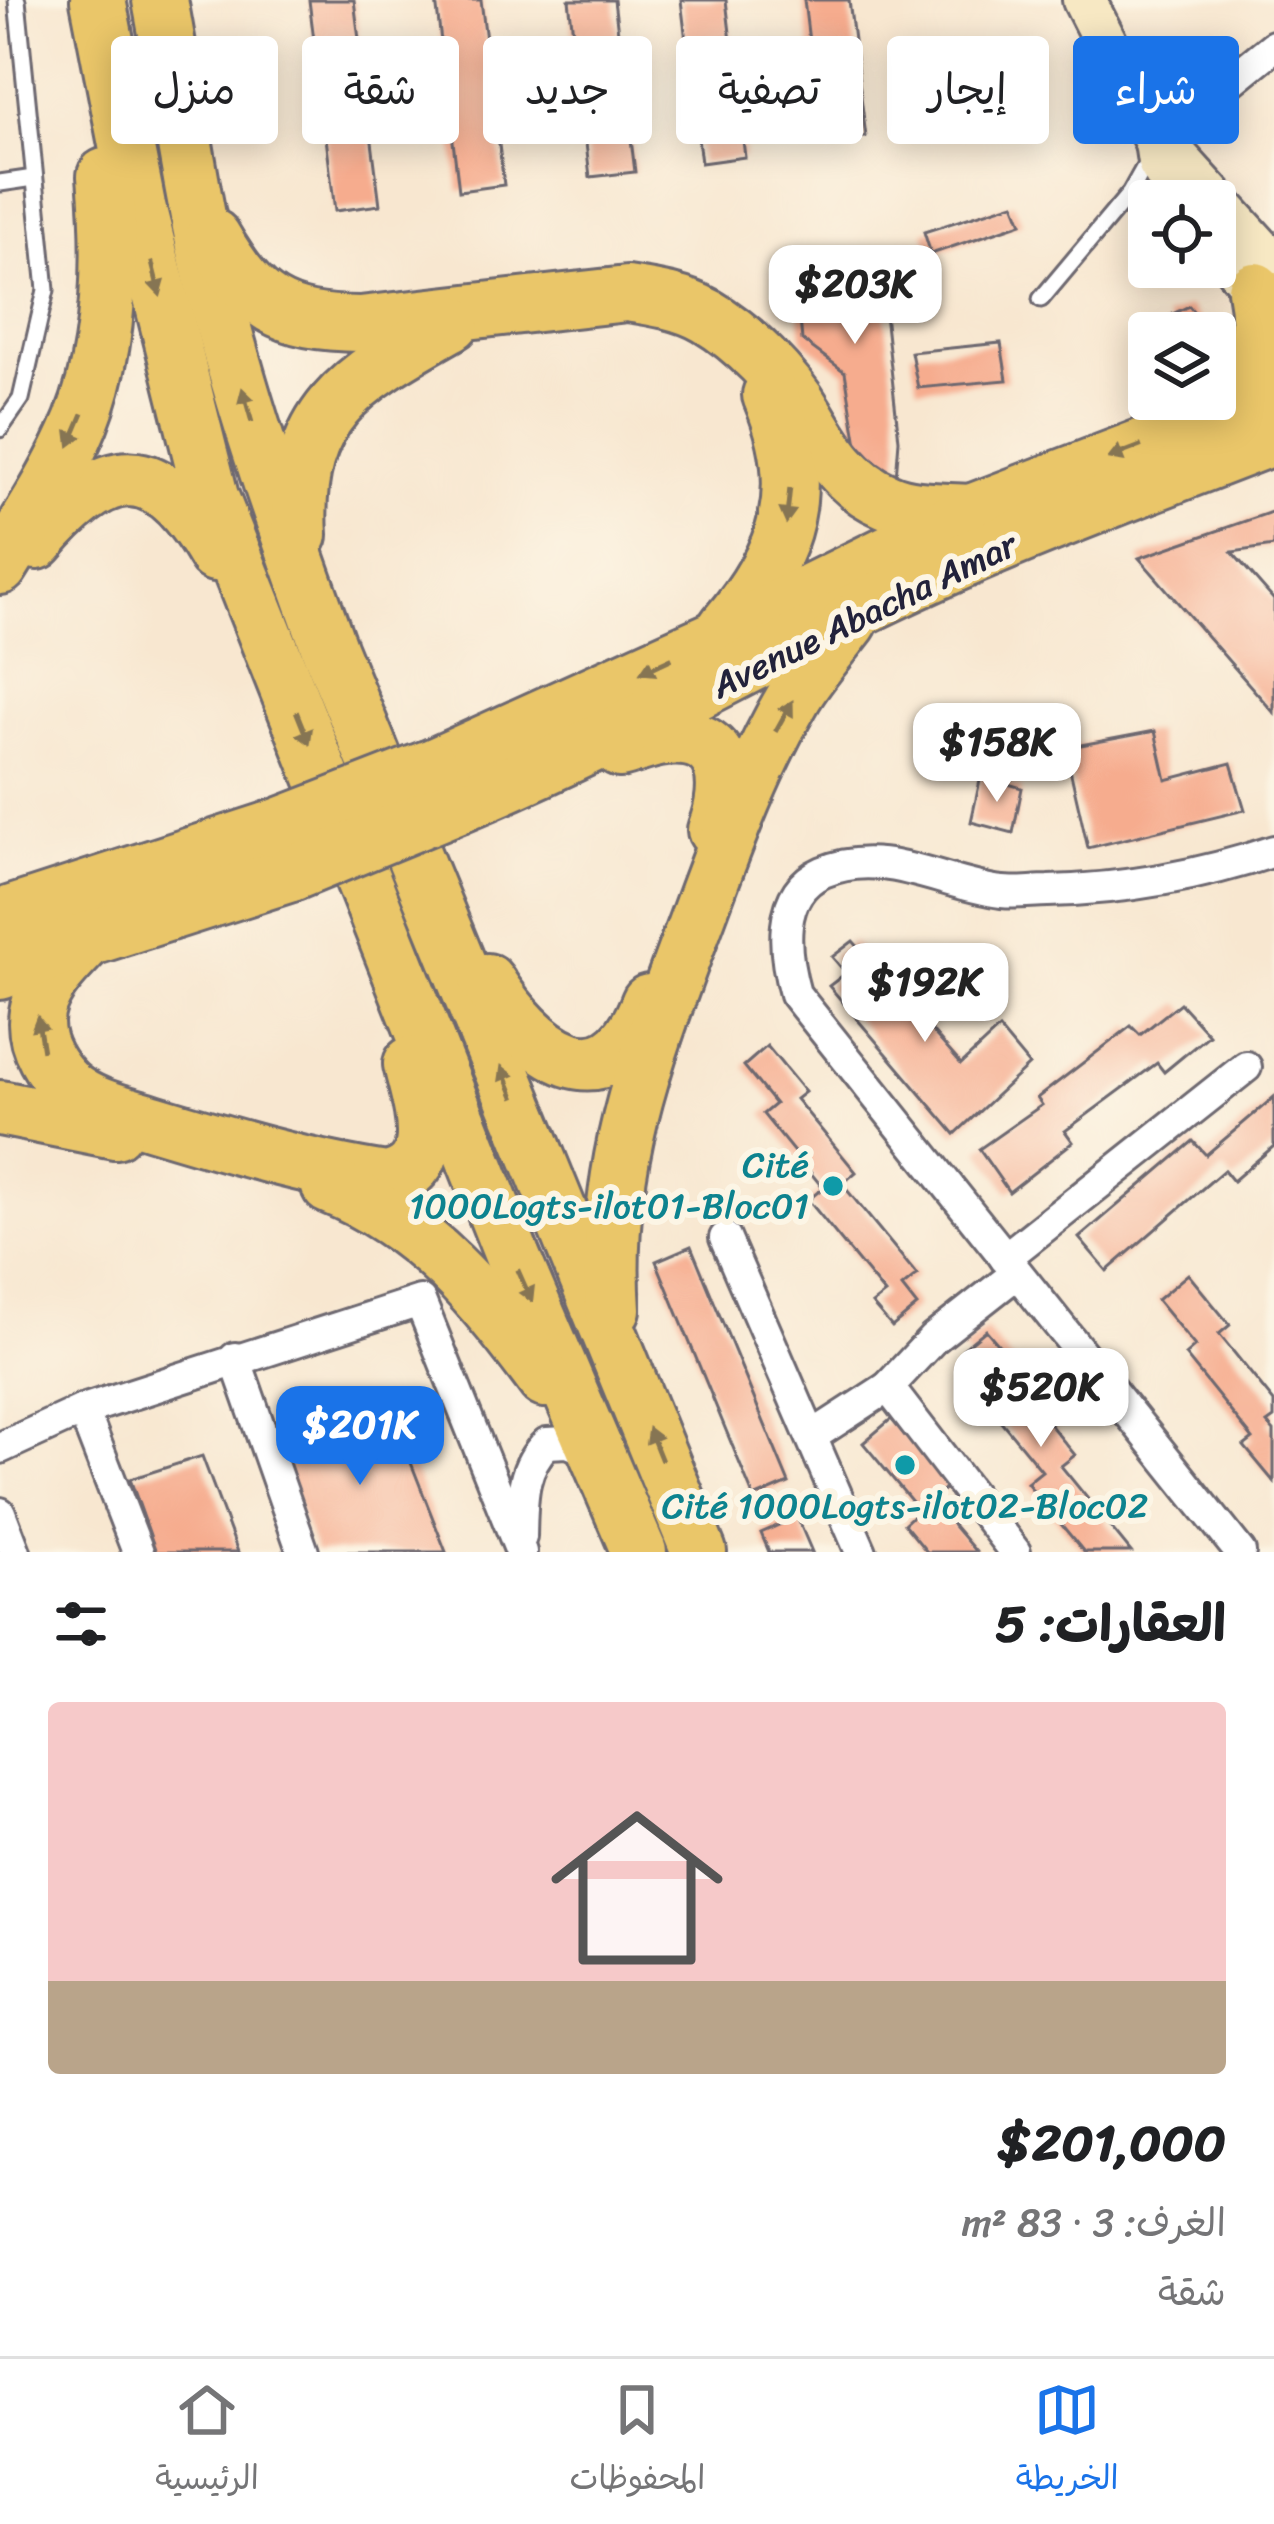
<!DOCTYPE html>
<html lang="ar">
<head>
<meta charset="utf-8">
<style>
	body { margin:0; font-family:Sriracha,"Playpen Sans Arabic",sans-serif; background:#f6f6f6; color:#202124; direction:rtl; height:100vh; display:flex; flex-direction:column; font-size:45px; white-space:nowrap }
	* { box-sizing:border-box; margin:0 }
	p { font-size:39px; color:#757577 }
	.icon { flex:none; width:66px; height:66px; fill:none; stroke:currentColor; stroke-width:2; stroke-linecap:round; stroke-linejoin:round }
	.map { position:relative; height:1552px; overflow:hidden; direction:ltr }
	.side { display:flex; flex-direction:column; background:#fff; flex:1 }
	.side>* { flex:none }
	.hud { position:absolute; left:36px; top:36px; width:1203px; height:108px; direction:rtl; display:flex; gap:24px }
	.buttons { position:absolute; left:1128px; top:180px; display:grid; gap:24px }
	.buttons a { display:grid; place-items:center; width:108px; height:108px; border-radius:12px; background:#fff; box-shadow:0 6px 30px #0003; font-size:60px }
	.price { position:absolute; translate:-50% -102px; padding:0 27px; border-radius:24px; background:#fff; color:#222; font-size:39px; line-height:78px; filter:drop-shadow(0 3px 6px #0008) }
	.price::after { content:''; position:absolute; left:50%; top:72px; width:36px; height:27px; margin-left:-18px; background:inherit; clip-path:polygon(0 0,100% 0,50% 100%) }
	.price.on { background:#1a73e8; color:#fff }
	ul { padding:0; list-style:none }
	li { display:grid; align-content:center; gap:24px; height:636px; padding:0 48px }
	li+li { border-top:3px solid #e0e0e0 }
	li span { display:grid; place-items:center; height:372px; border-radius:12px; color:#555 }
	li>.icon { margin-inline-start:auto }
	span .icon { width:216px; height:216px; fill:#fffc; stroke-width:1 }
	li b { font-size:51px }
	h2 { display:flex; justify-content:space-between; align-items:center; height:144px; padding:0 48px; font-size:51px }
	.tag { padding:0 42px; border-radius:12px; background:#fff; box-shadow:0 6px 30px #0003; font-size:42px; line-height:108px }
	.tag.on { background:#1a73e8; color:#fff }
	.tabs { display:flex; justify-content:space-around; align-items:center; height:168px; border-top:3px solid #e0e0e0; background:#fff; font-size:33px; color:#757577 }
	.tabs a { display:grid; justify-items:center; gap:6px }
	.tabs .on { color:#1a73e8 }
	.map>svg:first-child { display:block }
	.building { fill:#f6ac8e }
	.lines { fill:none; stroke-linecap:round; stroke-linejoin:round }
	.lane-casing { stroke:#6d676f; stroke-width:21 }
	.street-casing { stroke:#6d676f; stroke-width:36 }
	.secondary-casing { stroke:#6d676f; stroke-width:48 }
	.highway-casing { stroke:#6d676f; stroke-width:60 }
	.lane { stroke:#fff; stroke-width:15 }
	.street { stroke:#fff; stroke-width:30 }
	.secondary { stroke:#f7e8c3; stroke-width:42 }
	.highway { stroke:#eac669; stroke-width:54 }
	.highway-bridge-casing { stroke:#6d676f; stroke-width:60; stroke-linecap:butt }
	.highway-bridge { stroke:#eac669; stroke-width:54 }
	.oneway { fill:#867452 }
	.culture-dot { fill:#0f9aa8; stroke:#fcf5e5; stroke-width:4.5 }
	.labels { text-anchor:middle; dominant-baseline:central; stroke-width:12; stroke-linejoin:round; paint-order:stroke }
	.street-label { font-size:36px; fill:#22223b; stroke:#fcf5e5 }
	.culture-label { font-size:36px; fill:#0d838f; stroke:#fcf5e5; text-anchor:end }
</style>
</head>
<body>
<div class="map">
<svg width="1274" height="1552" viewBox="0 0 1274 1552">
	<rect width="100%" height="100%" fill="#fcf5e5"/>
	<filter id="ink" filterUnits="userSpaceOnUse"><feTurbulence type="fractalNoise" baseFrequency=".00833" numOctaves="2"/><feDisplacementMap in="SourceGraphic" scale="24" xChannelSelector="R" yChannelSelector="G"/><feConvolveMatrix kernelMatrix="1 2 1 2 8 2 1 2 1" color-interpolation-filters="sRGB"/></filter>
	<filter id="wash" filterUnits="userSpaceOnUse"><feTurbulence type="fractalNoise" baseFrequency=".004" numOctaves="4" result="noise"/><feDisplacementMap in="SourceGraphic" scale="48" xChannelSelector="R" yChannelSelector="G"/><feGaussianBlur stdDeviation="2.7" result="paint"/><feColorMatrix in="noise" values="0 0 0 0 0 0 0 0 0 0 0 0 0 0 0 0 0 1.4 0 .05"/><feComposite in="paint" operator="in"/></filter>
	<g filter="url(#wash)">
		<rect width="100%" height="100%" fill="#f8e7d0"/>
		<g id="blocks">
			<g class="building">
				<polygon points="309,0 354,0 380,205 335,211"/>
				<polygon points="436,0 481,0 504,185 459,191"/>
				<polygon points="569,0 614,0 635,172 590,177"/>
				<polygon points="681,0 726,0 745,157 701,163"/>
				<polygon points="804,0 849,0 866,137 821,142"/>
				<polygon points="1014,203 1022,223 931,254 924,232"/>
				<polygon points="878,251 899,440 895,490 860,463 845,372 802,340 796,277 801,260"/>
				<polygon points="1189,306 1211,333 1177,333 1166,317"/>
				<polygon points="1001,343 1007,380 918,388 911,352"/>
				<polygon points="1274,511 1274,546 1232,552 1274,600 1274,713 1139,558"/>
				<polygon points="1155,731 1166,780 1231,763 1245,810 1088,848 1065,748"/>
				<polygon points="981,776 1022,788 1013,833 971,822"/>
				<polygon points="853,941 961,1064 999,1029 1029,1065 955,1134 829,986 846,973 832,957"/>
				<polygon points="1180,1003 1209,1035 1164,1072 1157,1063 1065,1131 1073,1142 1009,1192 979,1149 1042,1105 1037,1098 1131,1026 1140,1035"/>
				<polygon points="767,1046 805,1092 796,1099 856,1172 842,1184 917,1275 902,1287 917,1306 892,1327 872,1304 885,1294 808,1200 823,1188 763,1114 775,1104 744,1066"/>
				<polygon points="1274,1097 1274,1146 1233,1181 1224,1170 1107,1271 1079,1238 1193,1141 1206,1155"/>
				<polygon points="691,1246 789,1483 754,1498 656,1261"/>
				<polygon points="1188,1274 1230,1325 1219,1334 1274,1402 1274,1418 1267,1423 1274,1431 1274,1482 1244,1446 1253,1439 1185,1355 1195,1346 1157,1300"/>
				<polygon points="986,1330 1024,1375 1015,1382 1075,1455 1061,1466 1131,1552 1084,1552 1027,1483 1042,1471 981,1397 994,1387 963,1349"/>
				<polygon points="388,1404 446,1552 316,1552 275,1446"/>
				<polygon points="891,1419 948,1486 932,1500 976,1552 927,1552 904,1524 919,1510 863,1443"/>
				<polygon points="202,1456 238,1552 156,1552 130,1479"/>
				<polygon points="797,1517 812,1552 769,1552 761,1533"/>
			</g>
		</g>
	</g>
	<g filter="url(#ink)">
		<use href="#blocks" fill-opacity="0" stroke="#6d676f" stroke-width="3"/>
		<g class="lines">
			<g class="lane-casing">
				<g id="lane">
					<polyline points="0,183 34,178"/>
					<polyline points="1041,299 1130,193 1149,159"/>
					<polyline points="0,429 21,399 46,290 17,0"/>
				</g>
			</g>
			<g class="street-casing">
				<g id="street">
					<polyline points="1156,142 1274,46"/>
					<polyline points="725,1238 861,1552"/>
					<polyline points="1005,1258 1246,1067"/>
					<polyline points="235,1358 303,1552"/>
					<polyline points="888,1387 933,1339 1017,1273"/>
					<polyline points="83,1410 138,1552"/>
					<polyline points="814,1435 888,1387 1015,1552"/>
					<polyline points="0,1448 83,1410 420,1301 521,1552"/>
					<polyline points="0,1513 15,1552"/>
					<path d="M521,1537C522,1502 520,1469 547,1443L568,1442L599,1455"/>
					<path d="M1240,1552L795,994C784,955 775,893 823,872C883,846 942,885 1002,892C1017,894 1033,891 1048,891C1126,889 1200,876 1274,851"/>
				</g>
			</g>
			<g class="secondary-casing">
				<g id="secondary">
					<polyline points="1084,0 1156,142 1159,162 1182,201"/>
					<polyline points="1172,152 1274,264"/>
					<polyline points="1215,242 1272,311"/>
				</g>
			</g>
			<g class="highway-casing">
				<g id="highway">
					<polyline points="98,0 138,206 211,497 513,1258 639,1552"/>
					<path d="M160,0C178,96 191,195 214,290C244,413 287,532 330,651L699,1552"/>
					<path d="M213,237C253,305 280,323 360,324L627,294C654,298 682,302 707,316C743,337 785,379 806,415C827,451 846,484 887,501C912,512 942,510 969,512"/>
					<path d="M1208,419C1251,385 1266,344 1255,290"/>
					<path d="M300,535C292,411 355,378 452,323"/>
					<path d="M37,542C108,459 157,454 215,554"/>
					<path d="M0,567C29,520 60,473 81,422C111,347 112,254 105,176"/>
					<path d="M726,627C789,553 809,488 770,395"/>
					<path d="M620,750C635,746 651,739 666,738C729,732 732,785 715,830"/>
					<polyline points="431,767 718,637 971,512 1274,396"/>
					<path d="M459,805C598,748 727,675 861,608C994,542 1136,491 1274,437"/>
					<polyline points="0,917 271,829"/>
					<path d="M88,939C67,962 36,988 36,1023C36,1047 51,1071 68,1087C91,1107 125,1113 153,1122C229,1145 307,1168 386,1180C445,1169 420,1104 411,1064"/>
					<polyline points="0,972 88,939 291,874"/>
					<path d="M487,981C531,1050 606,1113 649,1002"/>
					<polyline points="0,1108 115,1131"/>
					<path d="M329,1186C427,1226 483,1297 545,1380"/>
					<path d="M613,1309C603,1172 643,1064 690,938C721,855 750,771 795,695C810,670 832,646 850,622"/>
				</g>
			</g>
			<use href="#lane" class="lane"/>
			<use href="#street" class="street"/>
			<use href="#secondary" class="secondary"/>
			<use href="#highway" class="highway"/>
			<g class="highway-bridge-casing">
				<g id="highway-bridge">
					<polyline points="271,829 431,767"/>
					<polyline points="291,874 459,805"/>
				</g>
			</g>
			<use href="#highway-bridge" class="highway-bridge"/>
		</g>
		<defs><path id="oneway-solid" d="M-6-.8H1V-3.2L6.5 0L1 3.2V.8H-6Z" transform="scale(3)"/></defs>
		<g class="oneway">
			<use href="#oneway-solid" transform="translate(156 279) rotate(76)"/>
			<use href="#oneway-solid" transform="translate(247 405) rotate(-106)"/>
			<use href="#oneway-solid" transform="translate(76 430) rotate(113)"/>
			<use href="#oneway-solid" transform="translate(1125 452) rotate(159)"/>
			<use href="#oneway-solid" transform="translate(788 506) rotate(96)"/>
			<use href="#oneway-solid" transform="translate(656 666) rotate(155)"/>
			<use href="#oneway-solid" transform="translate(784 716) rotate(-61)"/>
			<use href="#oneway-solid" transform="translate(303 728) rotate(68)"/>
			<use href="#oneway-solid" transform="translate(40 1033) rotate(-99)"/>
			<use href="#oneway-solid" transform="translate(508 1082) rotate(-112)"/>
			<use href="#oneway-solid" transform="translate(525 1286) rotate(66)"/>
			<use href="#oneway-solid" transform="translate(655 1444) rotate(-112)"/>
		</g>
	</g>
	<g class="culture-dot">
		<circle cx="833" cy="1186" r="12"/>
		<circle cx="905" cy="1465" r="12"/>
	</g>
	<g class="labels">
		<g class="street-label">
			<text transform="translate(864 615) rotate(-26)">Avenue Abacha Amar</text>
		</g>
		<g class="culture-label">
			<text x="809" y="1165">Cité<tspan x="809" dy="41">1000Logts-ilot01-Bloc01</tspan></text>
			<text x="905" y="1506" text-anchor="middle">Cité 1000Logts-ilot02-Bloc02</text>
		</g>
	</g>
</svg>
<div class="buttons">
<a><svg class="icon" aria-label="locate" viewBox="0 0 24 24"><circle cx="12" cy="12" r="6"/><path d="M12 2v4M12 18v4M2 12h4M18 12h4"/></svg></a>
<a><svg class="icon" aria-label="layers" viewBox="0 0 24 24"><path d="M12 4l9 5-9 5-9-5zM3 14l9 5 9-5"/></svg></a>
</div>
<b class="price" style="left:855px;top:347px">$203K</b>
<b class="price" style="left:997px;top:805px">$158K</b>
<b class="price" style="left:925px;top:1045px">$192K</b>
<b class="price" style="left:1041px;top:1450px">$520K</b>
<b class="price on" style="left:360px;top:1488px">$201K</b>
<div class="hud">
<a class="tag on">شراء</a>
<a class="tag">إيجار</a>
<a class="tag">تصفية</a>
<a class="tag">جديد</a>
<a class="tag">شقة</a>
<a class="tag">منزل</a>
</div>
</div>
<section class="side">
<h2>العقارات: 5<svg class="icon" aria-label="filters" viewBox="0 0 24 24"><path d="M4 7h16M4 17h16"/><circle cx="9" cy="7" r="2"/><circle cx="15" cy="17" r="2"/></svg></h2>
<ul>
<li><span style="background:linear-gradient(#f6c9c9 75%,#b9a48a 0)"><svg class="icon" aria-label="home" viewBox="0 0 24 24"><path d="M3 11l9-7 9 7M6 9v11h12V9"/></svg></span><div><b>$201,000</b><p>الغرف: 3 · 83 m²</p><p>شقة</p></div></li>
</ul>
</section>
<nav class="tabs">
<a class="on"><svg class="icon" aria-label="map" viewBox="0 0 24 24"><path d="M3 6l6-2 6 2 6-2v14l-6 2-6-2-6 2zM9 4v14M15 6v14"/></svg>الخريطة</a>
<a><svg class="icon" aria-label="saved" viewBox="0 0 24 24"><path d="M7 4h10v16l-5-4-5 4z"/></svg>المحفوظات</a>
<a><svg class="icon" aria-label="home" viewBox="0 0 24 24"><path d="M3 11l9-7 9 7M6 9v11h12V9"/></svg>الرئيسية</a>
</nav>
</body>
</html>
